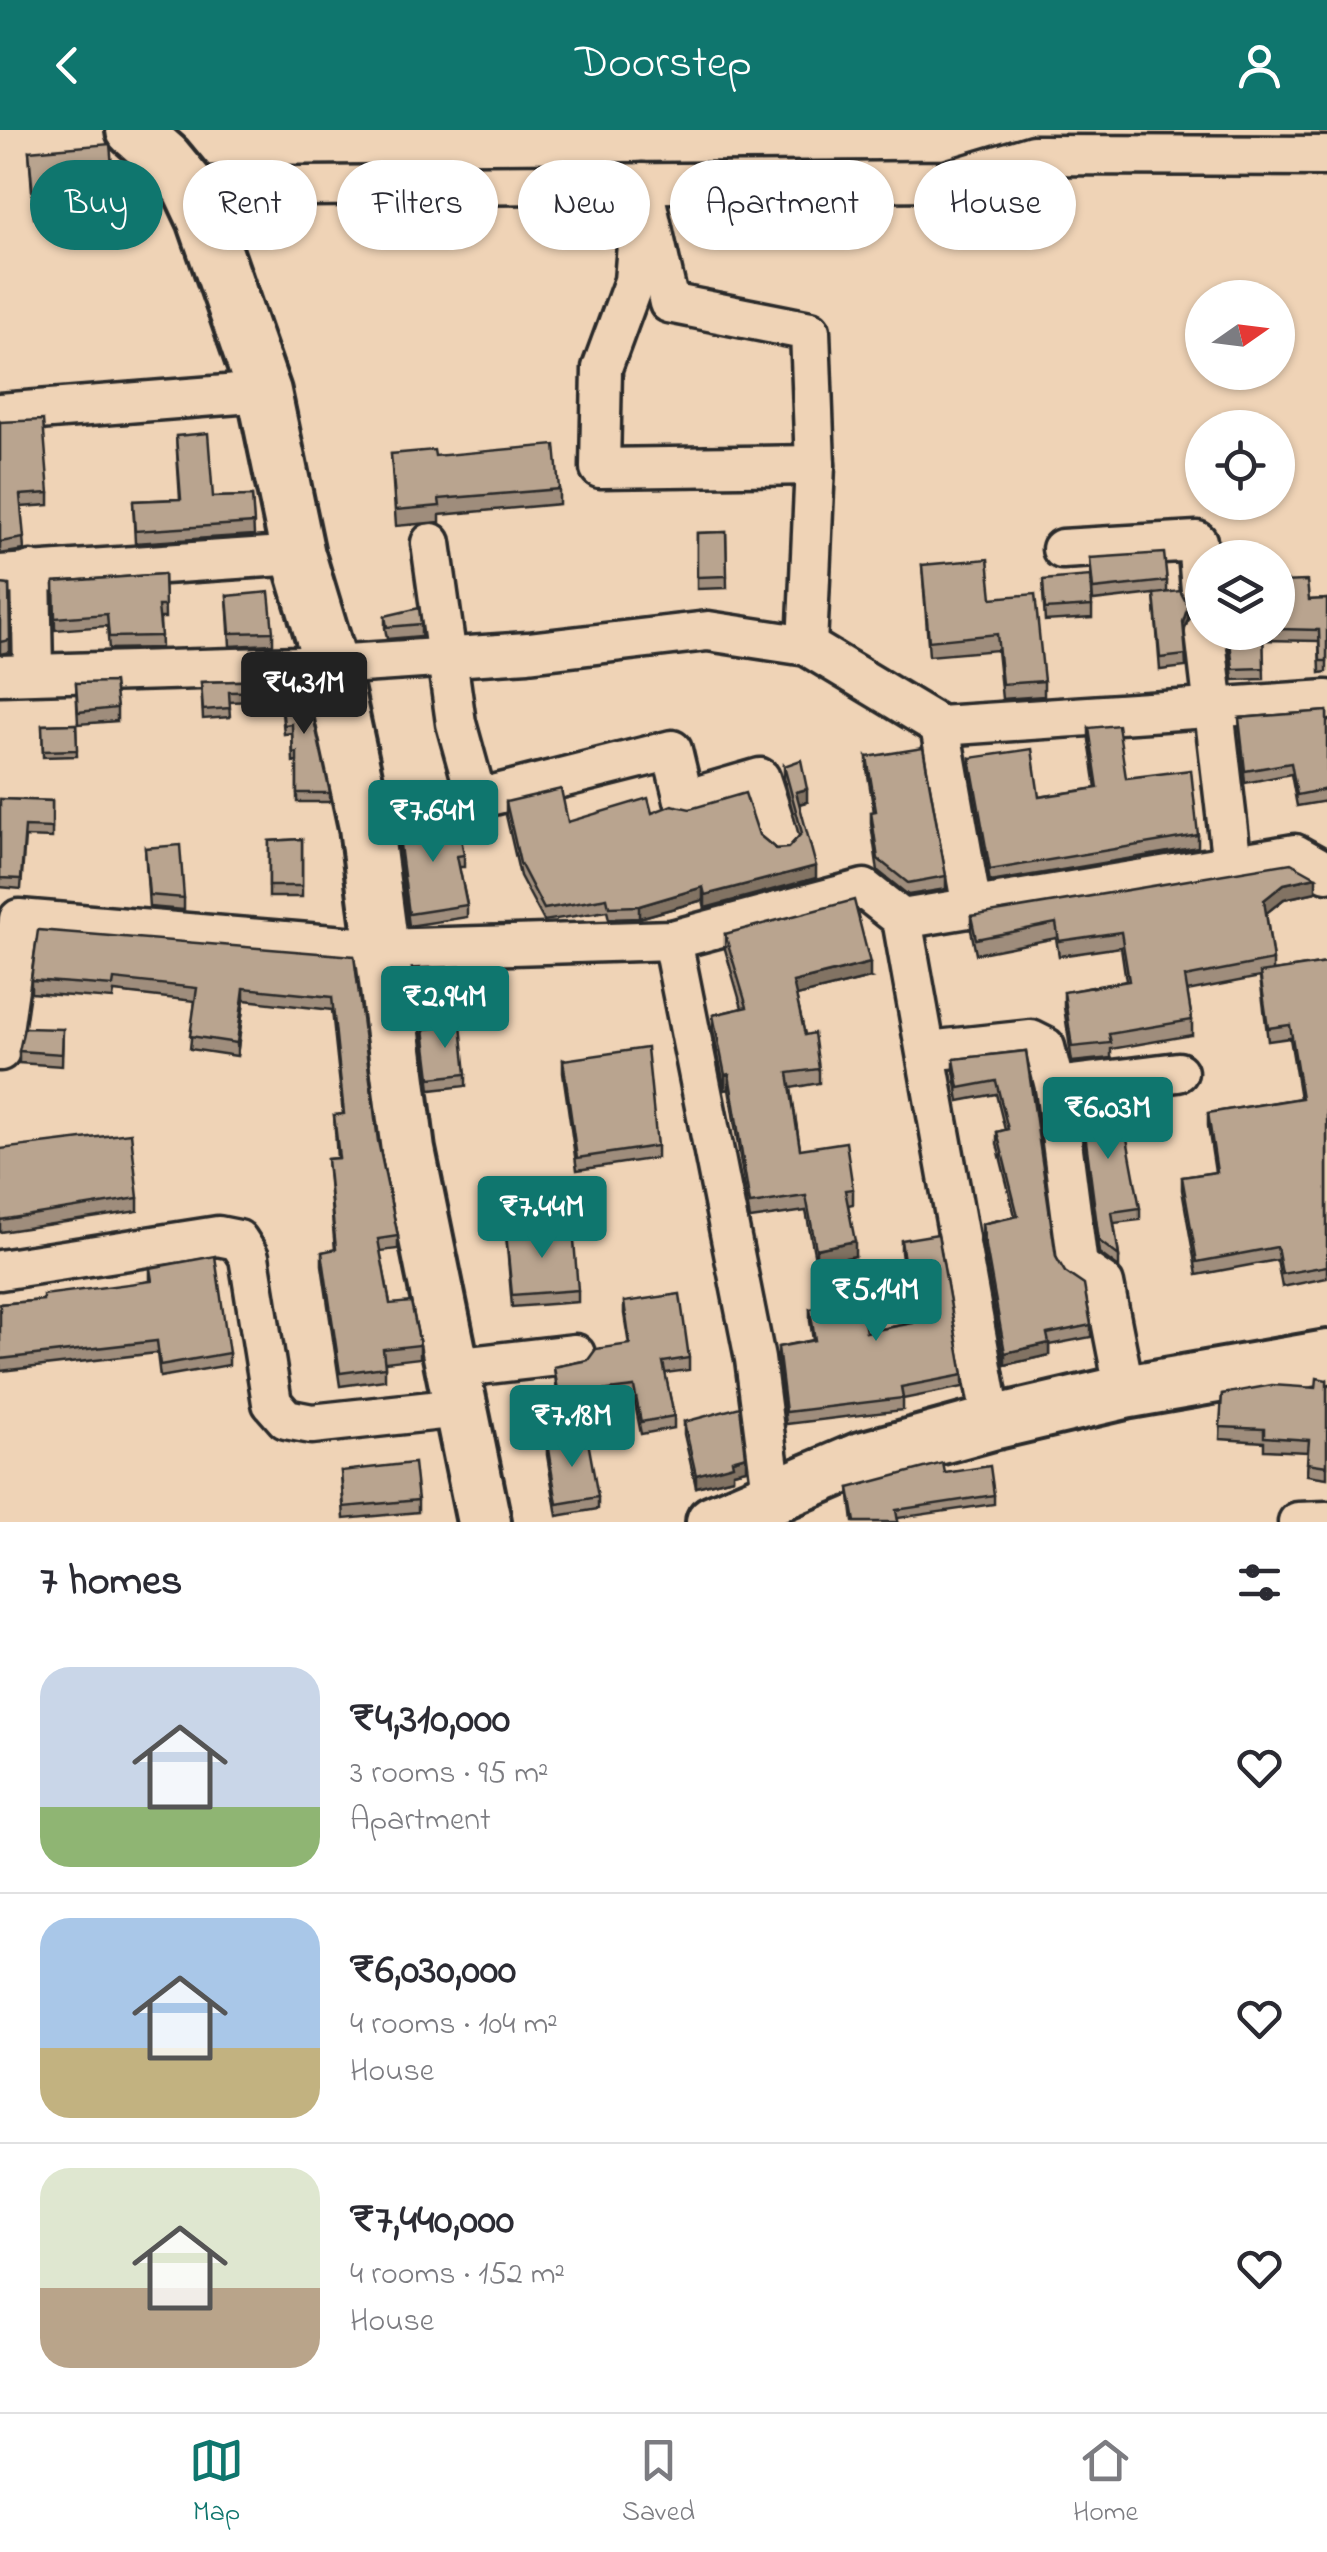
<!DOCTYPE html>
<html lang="en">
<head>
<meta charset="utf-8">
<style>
	body { margin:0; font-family:"Indie Flower",sans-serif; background:#f7f7f7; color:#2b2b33; height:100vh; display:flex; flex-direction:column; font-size:38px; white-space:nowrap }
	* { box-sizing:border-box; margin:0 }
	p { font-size:32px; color:#7c7c81 }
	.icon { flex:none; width:55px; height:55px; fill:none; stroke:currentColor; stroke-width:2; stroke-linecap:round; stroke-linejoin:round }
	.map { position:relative; height:1392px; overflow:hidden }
	.drawer { display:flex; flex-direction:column; background:#fff; flex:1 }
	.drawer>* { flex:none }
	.banner { position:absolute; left:30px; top:30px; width:1268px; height:90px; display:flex; gap:20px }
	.needle { width:65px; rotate:76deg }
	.fabs { position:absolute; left:1185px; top:150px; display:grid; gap:20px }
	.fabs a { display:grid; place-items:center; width:110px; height:110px; border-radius:50%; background:#fff; box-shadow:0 2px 8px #0004; font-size:50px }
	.price { position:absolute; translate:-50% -85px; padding:0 22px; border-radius:10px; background:#0f766e; color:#fff; font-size:32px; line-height:65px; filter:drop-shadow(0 2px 5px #0008) }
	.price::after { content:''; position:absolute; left:50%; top:60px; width:30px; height:22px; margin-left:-15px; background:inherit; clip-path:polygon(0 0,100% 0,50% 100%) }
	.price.active { background:#222; color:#fff }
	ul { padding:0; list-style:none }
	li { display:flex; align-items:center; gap:30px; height:250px; padding:0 40px }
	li+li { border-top:2px solid #e1e1e2 }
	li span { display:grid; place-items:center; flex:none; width:280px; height:200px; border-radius:30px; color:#555 }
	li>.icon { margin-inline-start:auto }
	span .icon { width:120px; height:120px; fill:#fffc; stroke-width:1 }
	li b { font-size:42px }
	h2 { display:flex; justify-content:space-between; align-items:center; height:120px; padding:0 40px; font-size:42px }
	.tag { padding:0 35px; border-radius:45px; background:#fff; box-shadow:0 2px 8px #0004; font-size:35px; line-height:90px }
	.tag.active { background:#0f766e; color:#fff }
	header { display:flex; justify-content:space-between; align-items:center; height:130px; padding:0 40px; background:#0f766e; color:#fff; font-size:45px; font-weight:600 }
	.menu { display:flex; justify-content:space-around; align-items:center; height:140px; border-top:2px solid #e1e1e2; background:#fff; font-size:28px; color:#7c7c81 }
	.menu a { display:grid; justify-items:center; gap:5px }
	.menu .active { color:#0f766e }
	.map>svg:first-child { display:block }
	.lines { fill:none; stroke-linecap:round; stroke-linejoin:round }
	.street-casing { stroke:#2b2b2b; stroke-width:45 }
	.secondary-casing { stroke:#2b2b2b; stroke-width:60 }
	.street { stroke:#efd3b6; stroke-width:38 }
	.secondary { stroke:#efd3b6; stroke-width:52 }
	.wall { fill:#9f8d7b; stroke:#2b2b2b; stroke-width:2.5 }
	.shaded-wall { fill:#827364; stroke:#2b2b2b; stroke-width:2.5 }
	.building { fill:#b9a48f; stroke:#2b2b2b; stroke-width:2.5 }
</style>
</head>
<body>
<header><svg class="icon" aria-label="back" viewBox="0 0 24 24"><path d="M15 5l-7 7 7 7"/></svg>Doorstep<svg class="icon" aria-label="person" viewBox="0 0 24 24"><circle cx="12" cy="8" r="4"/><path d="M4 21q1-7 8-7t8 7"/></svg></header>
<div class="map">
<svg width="1327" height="1392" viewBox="0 0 1327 1392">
	<rect width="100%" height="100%" fill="#efd3b6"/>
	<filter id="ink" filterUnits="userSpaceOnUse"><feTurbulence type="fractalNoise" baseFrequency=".01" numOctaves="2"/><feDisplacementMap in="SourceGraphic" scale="20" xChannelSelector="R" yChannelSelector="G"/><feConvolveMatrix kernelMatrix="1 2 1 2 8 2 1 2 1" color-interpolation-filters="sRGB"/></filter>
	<g filter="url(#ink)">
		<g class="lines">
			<g class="street-casing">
				<g id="street">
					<polyline points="642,53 669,173 810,201 815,335 807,516"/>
					<polyline points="189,57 946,51 1033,25 1327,26"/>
					<polyline points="639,91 634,151 602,238 600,338 815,335"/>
					<polyline points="0,283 264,262"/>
					<polyline points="431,413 456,593 477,669"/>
					<polyline points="1062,419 1197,411 1202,472"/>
					<polyline points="31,441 33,541"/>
					<polyline points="0,445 298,425"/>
					<polyline points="1205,502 1232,735"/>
					<polyline points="0,545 331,535 528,522 708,501 807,516 940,596 1327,570"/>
					<polyline points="940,596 972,778"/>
					<polyline points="366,697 672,620 684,670 760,648 780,710"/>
					<polyline points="902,789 992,1293"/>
					<polyline points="672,810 755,1229 773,1370"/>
					<polyline points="0,921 19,789 382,819 672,810 864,759 902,789 1295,724 1327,742"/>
					<polyline points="928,921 1031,910 1045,917 1055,957 1078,1136 1104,1154 1125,1262"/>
					<polyline points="1055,957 1178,942"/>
					<polyline points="0,1140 218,1106 238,1110 249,1127 272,1273 286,1289 312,1294 459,1278"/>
					<polyline points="453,1238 575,1224"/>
					<polyline points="1298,1392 1327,1391"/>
				</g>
			</g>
			<g class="secondary-casing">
				<g id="secondary">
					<polyline points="133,0 165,28 189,57 204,89 264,262 298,425 331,535 366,697 408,1020 484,1392"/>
					<polyline points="713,1392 861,1329 992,1293 1125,1262 1327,1227"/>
				</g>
			</g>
			<use href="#street" class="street"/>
			<use href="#secondary" class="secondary"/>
		</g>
		<g class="wall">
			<polygon points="29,21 115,69 115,81 34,88"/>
			<polygon points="0,292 49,363 49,375 21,377 24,420 0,424"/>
			<polygon points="176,306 213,367 252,366 254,405 135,413 133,371 180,369"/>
			<polygon points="391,324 435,326 559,359 559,374 440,385 440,392 396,396"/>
			<polygon points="726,402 727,458 697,459 697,403"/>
			<polygon points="1090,428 1167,451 1167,462 1188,489 1184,501 1186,537 1160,540 1154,464 1093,471"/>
			<polygon points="922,435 992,468 1044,551 1044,566 1002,569 997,520 929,526"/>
			<polygon points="164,444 165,488 160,488 161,518 109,519 107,496 55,500 54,452"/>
			<polygon points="1278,452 1309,470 1327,469 1327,542 1320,543 1319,511 1263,510 1264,549 1233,550 1228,502 1278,502"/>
			<polygon points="0,454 9,455 10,522 0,524"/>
			<polygon points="1043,462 1092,476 1092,488 1045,491"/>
			<polygon points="227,466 273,502 273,514 230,516"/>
			<polygon points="385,486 421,494 421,506 387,509 385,498"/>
			<polygon points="278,550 279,570 229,572 230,587 203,589 201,552"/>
			<polygon points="279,550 330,663 330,672 297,672 297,632 293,632 292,603 284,604"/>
			<polygon points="76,553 117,578 117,591 78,594"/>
			<polygon points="1327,581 1327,671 1297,676 1291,644 1245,653 1239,588"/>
			<polygon points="76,594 77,626 43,627 42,595"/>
			<polygon points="1089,598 1126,648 1198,705 1198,717 990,752 970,640 970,628 1039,667 1096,658 1089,610"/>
			<polygon points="867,627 946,746 946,759 908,765 878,741 871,694 871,682 874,682 867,639"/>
			<polygon points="784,636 807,672 799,674 816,748 705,778 703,770 639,788 609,789 607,781 544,791 520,746 506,685 506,672 568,692 652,683 759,705 776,719 788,718 799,706 784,649"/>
			<polygon points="0,669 52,671 52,708 25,707 21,759 0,757"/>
			<polygon points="398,700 464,725 464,737 459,737 467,775 467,787 409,796 398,712"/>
			<polygon points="302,709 302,767 269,767 269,711"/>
			<polygon points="145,718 184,768 184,780 149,777"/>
			<polygon points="1316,762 1284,769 1266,783 1273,830 1273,841 1327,833 1327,1148 1282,1157 1277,1130 1197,1145 1182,1060 1182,1047 1215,1042 1208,996 1208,983 1300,968 1290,908 1268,911 1260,847 1187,861 1192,890 1192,905 1111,919 1111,928 1072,932 1064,877 1064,862 1126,851 1121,817 1059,826 1056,808 976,824 971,800 971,786"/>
			<polygon points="725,804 870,848 796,866 805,905 819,939 819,953 791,958 800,1019 853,1059 853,1074 848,1075 855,1126 816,1134 806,1081 750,1089 729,959 725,960 713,900 713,885 742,878 725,819"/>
			<polygon points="354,826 378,1011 398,1106 398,1119 380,1121 390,1174 420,1215 420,1228 385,1232 385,1250 340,1256 322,1135 322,1122 335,1120 327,1029 337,1028 334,985 343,984 332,880 244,870 237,926 190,919 195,871 114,862 113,869 31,863 31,850"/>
			<polygon points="63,899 62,936 19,933 19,921"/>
			<polygon points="424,899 466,944 466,956 430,960 424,911"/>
			<polygon points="1026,921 1056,1127 1091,1195 1091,1207 1049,1215 1049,1225 1005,1235 982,1106 982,1094 1015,1086 997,1014 997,1002 1005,1000 996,964 959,971 954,941 954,929"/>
			<polygon points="563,930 657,1016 657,1028 577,1040 563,943"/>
			<polygon points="1080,965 1140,1078 1140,1090 1114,1093 1119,1126 1119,1138 1099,1123 1080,977"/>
			<polygon points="0,1019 138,1068 138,1081 0,1102"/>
			<polygon points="506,1103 578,1160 578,1172 512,1177"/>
			<polygon points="901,1110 963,1245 963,1257 903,1269 903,1280 786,1294 778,1229 778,1217 813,1210 810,1191 810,1179 866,1202 911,1193 901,1122"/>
			<polygon points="150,1138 229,1223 229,1235 160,1247 157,1223 0,1241 0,1174 43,1170 150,1151"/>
			<polygon points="624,1172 689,1228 689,1240 665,1243 674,1286 674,1298 641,1304 634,1269 559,1278 554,1237 588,1230 629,1215 624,1184"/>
			<polygon points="1327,1250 1327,1348 1307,1345 1308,1322 1264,1320 1264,1312 1220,1309 1222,1264 1316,1258"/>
			<polygon points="684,1292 746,1339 733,1342 733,1348 696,1357 684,1304"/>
			<polygon points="547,1313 598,1367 598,1379 557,1386 547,1325"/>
			<polygon points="341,1341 418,1370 418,1382 344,1389"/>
			<polygon points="849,1358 994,1365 994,1374 898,1388 898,1392 853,1392"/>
		</g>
		<g class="shaded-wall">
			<polygon points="1188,476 1188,489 1183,504 1183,492"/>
			<polygon points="807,659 807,672 796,674 796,662"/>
			<polygon points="816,736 816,748 705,778 705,765"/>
			<polygon points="1316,747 1316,762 1284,769 1264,785 1264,770 1284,754"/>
			<polygon points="703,757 703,770 639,788 639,776"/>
			<polygon points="870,833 870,848 793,867 793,852"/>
			<polygon points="244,858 244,870 237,926 237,913"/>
			<polygon points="729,944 729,959 725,960 725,945"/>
			<polygon points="855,1111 855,1126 816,1134 816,1119"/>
			<polygon points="1049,1213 1049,1225 1005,1235 1005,1223"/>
			<polygon points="746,1326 746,1339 733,1342 733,1348 696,1357 696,1345 732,1330"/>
		</g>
		<g class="building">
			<polygon points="110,14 115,69 34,76 29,21"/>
			<polygon points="43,290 49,363 20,365 24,408 0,412 0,292"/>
			<polygon points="208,303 213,367 252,366 254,393 135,401 133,371 181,369 176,306"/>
			<polygon points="555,315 559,359 439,369 440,376 396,380 391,324 434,320 435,326"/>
			<polygon points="726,402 727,446 697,447 697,403"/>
			<polygon points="1164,423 1167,451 1093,459 1090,428"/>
			<polygon points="988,429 992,468 1035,464 1044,551 1002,554 997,504 929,511 922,435"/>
			<polygon points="164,444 165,476 158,476 161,506 109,507 107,484 55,488 54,452"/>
			<polygon points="1090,446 1092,476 1045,479 1043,450"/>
			<polygon points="1307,451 1309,470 1327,469 1327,531 1320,531 1319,500 1278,499 1278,452"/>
			<polygon points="0,454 9,455 10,510 0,512"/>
			<polygon points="1180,461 1188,476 1183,492 1186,525 1160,528 1154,464"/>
			<polygon points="269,462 273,502 230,503 227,466"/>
			<polygon points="419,478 421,494 387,497 385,486"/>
			<polygon points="1229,502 1263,502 1264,538 1233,539"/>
			<polygon points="305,549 330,663 297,663 297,622 293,623 292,594 284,595 279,550"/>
			<polygon points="278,550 279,561 229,562 230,578 203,580 201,552"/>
			<polygon points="114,552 117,578 78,582 76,553"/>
			<polygon points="1327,581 1327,659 1297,665 1291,633 1245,641 1239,588"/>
			<polygon points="76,594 77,620 43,621 42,595"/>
			<polygon points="1118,595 1126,648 1191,640 1198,705 990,740 970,628 1032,619 1039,667 1098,658 1089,598"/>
			<polygon points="923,618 946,746 908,753 878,729 871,682 876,681 867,627"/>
			<polygon points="801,630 807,659 796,662 816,736 705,765 703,757 639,776 609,777 607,768 544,779 520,733 506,672 561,659 568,692 648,668 652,683 672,675 690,679 745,663 759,705 776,719 788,718 802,703 784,636"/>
			<polygon points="0,669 52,671 52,698 25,697 21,749 0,748"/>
			<polygon points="457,685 464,725 457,726 467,775 409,784 398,700"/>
			<polygon points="302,709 302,756 269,756 269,711"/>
			<polygon points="180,715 184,768 149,765 145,718"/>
			<polygon points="1291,733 1316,747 1284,754 1264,770 1273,830 1185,847 1192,890 1109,904 1111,913 1072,917 1064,862 1129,851 1121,802 1059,811 1056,793 976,809 971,786"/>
			<polygon points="854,770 870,833 793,852 805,905 814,903 819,939 788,943 800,1019 846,1012 853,1059 845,1060 855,1111 816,1119 806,1066 750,1074 729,944 725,945 713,885 747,877 725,804"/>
			<polygon points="38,800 354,826 378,1011 398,1106 378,1109 390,1174 411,1172 420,1215 383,1219 385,1237 340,1243 322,1122 336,1119 327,1029 339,1028 334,985 344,984 332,867 244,858 237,913 190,906 197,858 114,849 113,856 31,850"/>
			<polygon points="1327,833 1327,1136 1282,1144 1277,1117 1197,1132 1182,1047 1217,1042 1208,983 1302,968 1290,895 1268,898 1260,843"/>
			<polygon points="461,895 466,944 430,948 424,899"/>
			<polygon points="24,898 63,899 62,924 19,921"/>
			<polygon points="647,918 657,1016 577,1028 563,930"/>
			<polygon points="1026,921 1056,1127 1065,1142 1084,1155 1091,1195 1047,1204 1049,1213 1005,1223 982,1094 1018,1086 997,1002 1008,999 996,951 959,958 954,929"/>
			<polygon points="1118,960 1140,1078 1112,1082 1119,1126 1099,1111 1080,965"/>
			<polygon points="131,1003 138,1068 0,1090 0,1019"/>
			<polygon points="573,1098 578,1160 512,1165 506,1103"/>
			<polygon points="938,1104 963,1245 901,1257 903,1268 786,1282 778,1217 815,1210 810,1179 860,1170 866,1202 913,1193 901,1110"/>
			<polygon points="215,1126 229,1223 160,1235 157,1211 0,1229 0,1174 43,1170 43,1165 152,1151 150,1138"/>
			<polygon points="680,1164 689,1228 663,1232 674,1286 641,1292 634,1257 559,1266 554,1237 588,1230 596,1219 630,1214 624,1172"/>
			<polygon points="1317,1248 1327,1250 1327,1336 1307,1333 1309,1310 1264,1307 1264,1299 1220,1297 1222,1264 1272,1255 1316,1258"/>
			<polygon points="740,1277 746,1326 732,1330 733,1335 696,1345 684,1292"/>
			<polygon points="587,1306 598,1367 557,1374 547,1313"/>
			<polygon points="414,1333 418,1370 344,1377 341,1341"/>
			<polygon points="943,1333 945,1343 990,1336 994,1365 896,1380 898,1392 855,1392 849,1358"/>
		</g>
	</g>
</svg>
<div class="fabs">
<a><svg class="needle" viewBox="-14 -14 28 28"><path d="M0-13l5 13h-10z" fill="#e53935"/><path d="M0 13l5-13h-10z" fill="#7c7c81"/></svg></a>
<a><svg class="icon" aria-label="locate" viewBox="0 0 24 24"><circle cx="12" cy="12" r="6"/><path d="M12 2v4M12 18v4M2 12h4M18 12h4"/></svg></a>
<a><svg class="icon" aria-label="layers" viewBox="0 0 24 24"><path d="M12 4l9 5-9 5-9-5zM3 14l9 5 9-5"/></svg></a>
</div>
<b class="price active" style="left:304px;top:607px">₹4.31M</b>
<b class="price" style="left:433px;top:735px">₹7.64M</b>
<b class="price" style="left:445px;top:921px">₹2.94M</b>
<b class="price" style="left:1108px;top:1032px">₹6.03M</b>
<b class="price" style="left:542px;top:1131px">₹7.44M</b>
<b class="price" style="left:876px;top:1214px">₹5.14M</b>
<b class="price" style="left:572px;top:1340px">₹7.18M</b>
<div class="banner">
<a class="tag active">Buy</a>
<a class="tag">Rent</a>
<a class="tag">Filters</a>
<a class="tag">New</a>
<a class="tag">Apartment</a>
<a class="tag">House</a>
</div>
</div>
<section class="drawer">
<h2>7 homes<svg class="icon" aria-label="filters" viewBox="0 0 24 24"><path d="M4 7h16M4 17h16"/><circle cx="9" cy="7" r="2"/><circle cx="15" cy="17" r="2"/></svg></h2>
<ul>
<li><span style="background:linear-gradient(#c9d6e8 70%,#8fb573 0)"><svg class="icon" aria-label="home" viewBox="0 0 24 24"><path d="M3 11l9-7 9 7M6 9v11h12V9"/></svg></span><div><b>₹4,310,000</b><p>3 rooms · 95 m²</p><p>Apartment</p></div><svg class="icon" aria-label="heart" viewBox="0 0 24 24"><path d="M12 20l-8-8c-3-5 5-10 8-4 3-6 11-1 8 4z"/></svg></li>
<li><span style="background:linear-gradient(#a9c7e8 65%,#c2b280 0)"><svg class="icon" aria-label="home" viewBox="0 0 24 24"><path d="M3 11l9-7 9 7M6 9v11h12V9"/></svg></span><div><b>₹6,030,000</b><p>4 rooms · 104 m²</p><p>House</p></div><svg class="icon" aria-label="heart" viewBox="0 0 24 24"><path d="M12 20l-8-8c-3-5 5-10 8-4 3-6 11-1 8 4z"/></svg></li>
<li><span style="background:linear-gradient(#dfe7d0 60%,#b9a48a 0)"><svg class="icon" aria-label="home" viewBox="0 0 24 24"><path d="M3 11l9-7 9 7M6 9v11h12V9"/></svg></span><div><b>₹7,440,000</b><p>4 rooms · 152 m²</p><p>House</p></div><svg class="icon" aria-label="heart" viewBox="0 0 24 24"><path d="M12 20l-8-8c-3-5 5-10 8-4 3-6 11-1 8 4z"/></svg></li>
</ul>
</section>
<nav class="menu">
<a class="active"><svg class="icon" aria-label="map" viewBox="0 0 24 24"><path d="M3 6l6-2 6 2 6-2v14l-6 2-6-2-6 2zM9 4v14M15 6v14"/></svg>Map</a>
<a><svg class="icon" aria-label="saved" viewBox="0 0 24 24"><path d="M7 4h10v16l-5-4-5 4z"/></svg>Saved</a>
<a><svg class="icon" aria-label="home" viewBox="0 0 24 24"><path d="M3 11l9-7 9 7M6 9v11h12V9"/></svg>Home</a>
</nav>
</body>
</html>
